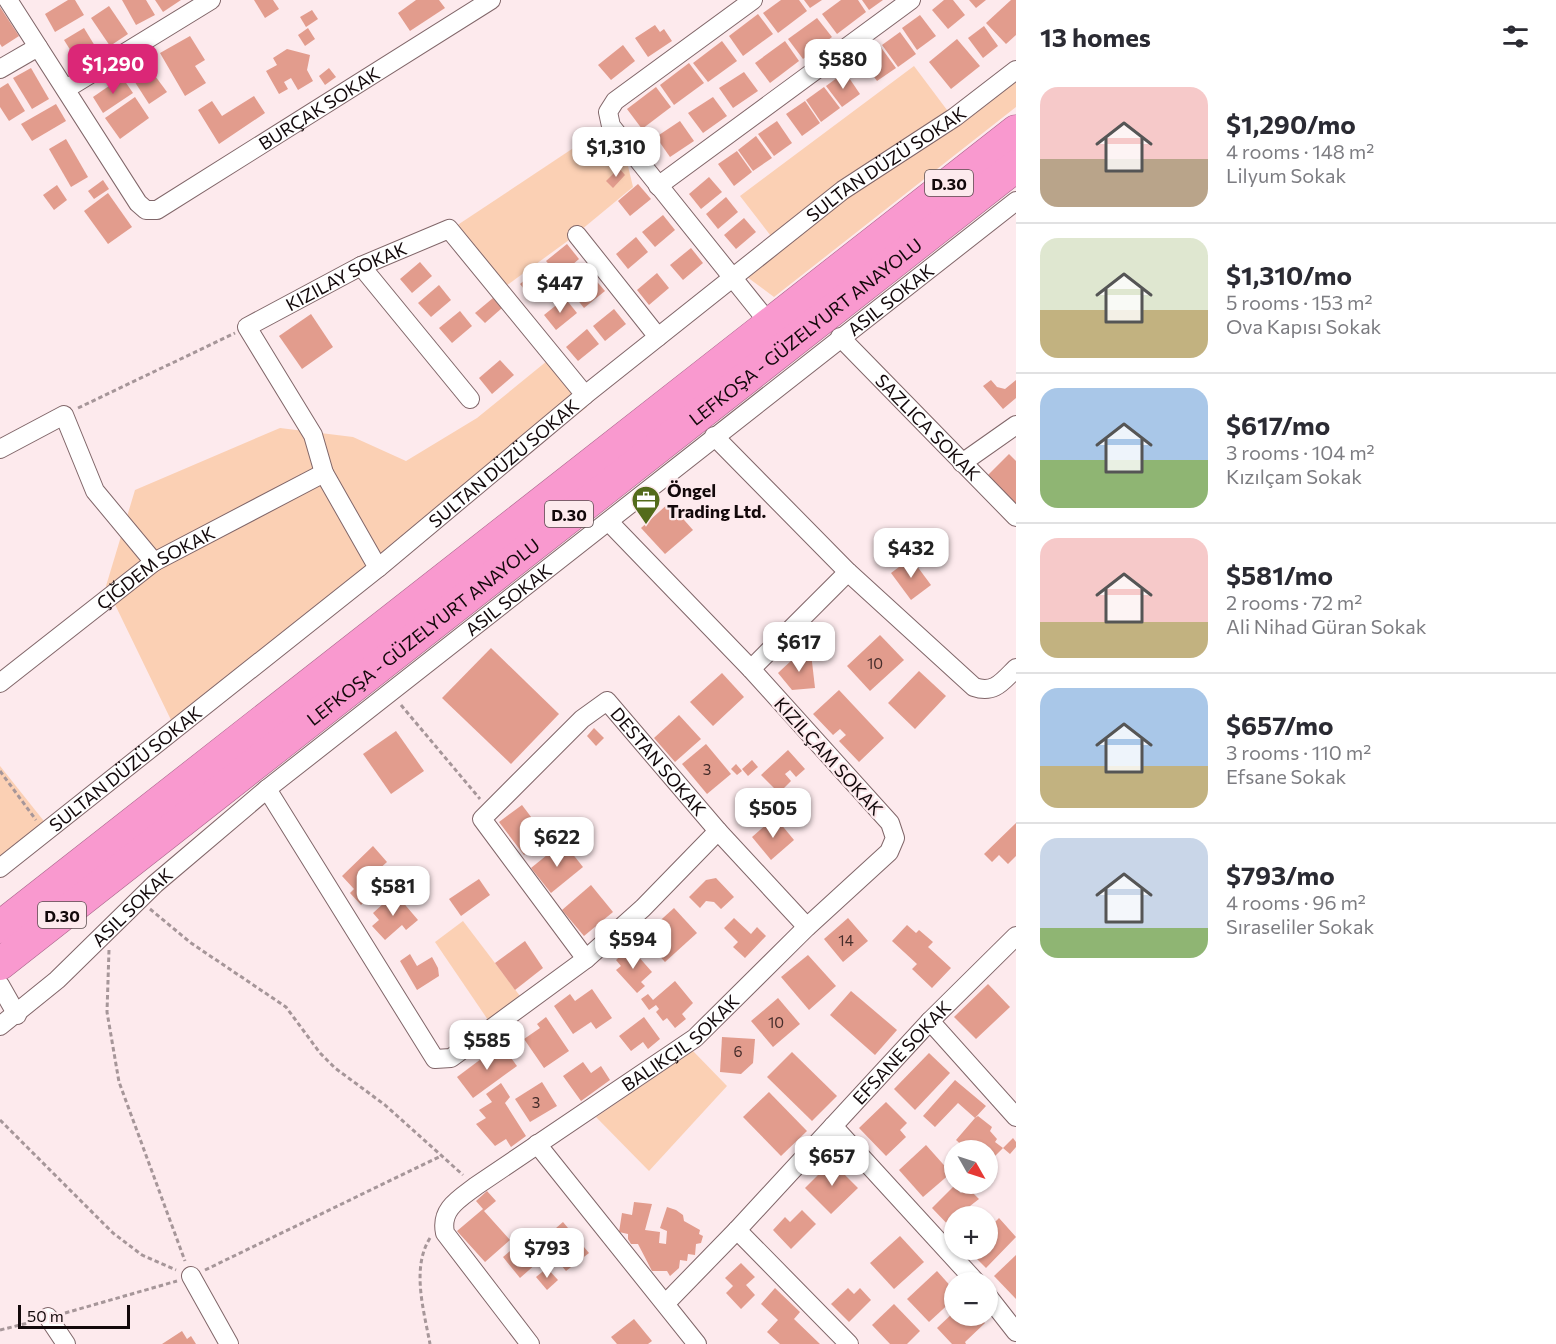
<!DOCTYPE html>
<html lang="en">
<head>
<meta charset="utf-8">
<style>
	body { margin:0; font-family:Commissioner,sans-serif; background:#f7f7f7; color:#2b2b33; height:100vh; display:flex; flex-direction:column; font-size:22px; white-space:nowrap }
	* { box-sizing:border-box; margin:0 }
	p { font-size:20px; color:#7c7c81 }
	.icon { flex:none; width:33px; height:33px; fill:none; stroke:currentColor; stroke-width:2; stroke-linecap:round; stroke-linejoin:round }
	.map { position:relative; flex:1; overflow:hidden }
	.details { display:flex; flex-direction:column; background:#fff; width:540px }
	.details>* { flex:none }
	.needle { width:39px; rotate:129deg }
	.fabs { position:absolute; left:944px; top:1140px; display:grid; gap:12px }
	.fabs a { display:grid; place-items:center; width:54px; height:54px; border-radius:50%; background:#fff; box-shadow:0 2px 4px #0004; font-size:30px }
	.scale { position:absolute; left:18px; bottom:15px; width:112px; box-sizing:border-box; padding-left:6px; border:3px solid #12080a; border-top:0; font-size:16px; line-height:21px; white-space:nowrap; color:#12080a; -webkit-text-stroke:4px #fdeaed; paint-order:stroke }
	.price { position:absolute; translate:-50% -51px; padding:0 14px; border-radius:12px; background:#fff; color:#222; font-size:20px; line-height:39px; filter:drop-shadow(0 2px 3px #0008) }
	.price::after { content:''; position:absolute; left:50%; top:36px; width:18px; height:14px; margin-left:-9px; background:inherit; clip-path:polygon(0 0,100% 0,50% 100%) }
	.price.on { background:#db2777; color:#fff }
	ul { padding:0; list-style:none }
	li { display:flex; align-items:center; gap:18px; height:150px; padding:0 24px }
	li+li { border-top:2px solid #e1e1e2 }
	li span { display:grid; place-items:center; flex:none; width:168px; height:120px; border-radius:18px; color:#555 }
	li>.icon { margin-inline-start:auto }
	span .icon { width:72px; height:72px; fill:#fffc; stroke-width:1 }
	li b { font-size:26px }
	h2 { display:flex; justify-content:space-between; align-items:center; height:72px; padding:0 24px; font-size:26px }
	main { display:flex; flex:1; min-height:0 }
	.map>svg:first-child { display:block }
	.green { fill:#fbd0b4 }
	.building { fill:#e29c8d }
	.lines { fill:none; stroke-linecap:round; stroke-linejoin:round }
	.street-casing { stroke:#806669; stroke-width:20 }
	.highway-casing { stroke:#a8668a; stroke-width:33 }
	.path { stroke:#a69699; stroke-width:3; stroke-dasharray:4.5 3; stroke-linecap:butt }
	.street { stroke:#fff; stroke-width:18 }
	.highway { stroke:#f999cf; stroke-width:32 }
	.labels { text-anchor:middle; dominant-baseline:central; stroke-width:4.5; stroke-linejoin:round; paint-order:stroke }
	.number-label { font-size:15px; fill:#462d2b }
	.shield { fill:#fdeaed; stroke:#584c4e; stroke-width:1.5 }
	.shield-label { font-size:16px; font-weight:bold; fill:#12080a }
	.street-label { font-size:18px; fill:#12080a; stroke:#fdeaed }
	.poi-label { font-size:18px; font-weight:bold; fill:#12080a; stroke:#fdeaed; text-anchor:start }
</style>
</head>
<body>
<main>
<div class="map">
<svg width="1016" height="1344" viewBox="0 0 1016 1344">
	<rect width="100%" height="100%" fill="#fdeaed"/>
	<g class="green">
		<polygon points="914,66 959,126 1016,82 1016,107 774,297 747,277 781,249 740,196"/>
		<polygon points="599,131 628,166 633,187 569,240 499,291 450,230"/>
		<polygon points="547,361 587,407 171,720 106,586 135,490 280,428 353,437 406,461 477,418"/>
		<polygon points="0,766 47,825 0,866"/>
		<polygon points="463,921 520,996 488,1020 435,942"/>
		<polygon points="693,1051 727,1086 649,1171 596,1117"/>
	</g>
	<g class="building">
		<polygon points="68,0 75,0 84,15 55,32 45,14"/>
		<polygon points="122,0 146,0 155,15 136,25"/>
		<polygon points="155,0 181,0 163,12"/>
		<polygon points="254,0 273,0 279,9 265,18"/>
		<polygon points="416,0 439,0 445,8 410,31 398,13"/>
		<polygon points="781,0 799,0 807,11 778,33 763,13"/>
		<polygon points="804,0 822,0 810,8"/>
		<polygon points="841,0 858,0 866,12 837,34 822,14"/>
		<polygon points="862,0 883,0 869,10"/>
		<polygon points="944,0 953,0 965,15 948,29 932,10"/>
		<polygon points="969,0 986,0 976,8"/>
		<polygon points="1011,0 1016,0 1016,35 1006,44 986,23"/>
		<polygon points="109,6 128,34 110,46 91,18"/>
		<polygon points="0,7 19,36 2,47 0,44"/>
		<polygon points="312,10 318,19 306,27 300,17"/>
		<polygon points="758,14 773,34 743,56 729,36"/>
		<polygon points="920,15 936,36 917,50 902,28"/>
		<polygon points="817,18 832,37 803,59 788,39"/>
		<polygon points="655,25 660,32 664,29 672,41 648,57 635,38"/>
		<polygon points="984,26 998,46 983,58 968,38"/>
		<polygon points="84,28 98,51 79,64 64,40"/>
		<polygon points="308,28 315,39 305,46 298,35"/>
		<polygon points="900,32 916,54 898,67 882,45"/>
		<polygon points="190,36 205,60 195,66 206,83 185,96 160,53"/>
		<polygon points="957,39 980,66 951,89 929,62"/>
		<polygon points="722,41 737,61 708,82 693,63"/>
		<polygon points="785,41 799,61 770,83 755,63"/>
		<polygon points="623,45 635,61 611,80 598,65"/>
		<polygon points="880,46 896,68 877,81 862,60"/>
		<polygon points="287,49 310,55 307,70 313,81 298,90 291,78 284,82 288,89 279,94 266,71 277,65 273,58"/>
		<polygon points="689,63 704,83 674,105 660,85"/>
		<polygon points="147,65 167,92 149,104 131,76"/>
		<polygon points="31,68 49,99 32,109 13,78"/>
		<polygon points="329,68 336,77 325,85 319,76"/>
		<polygon points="744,72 758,91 733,108 719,88"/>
		<polygon points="845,72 860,94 842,107 826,86"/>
		<polygon points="122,77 133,93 103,113 93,97"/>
		<polygon points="8,83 25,111 9,121 0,107 0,88"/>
		<polygon points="656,87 671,107 642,129 627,109"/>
		<polygon points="824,87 840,108 821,122 806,100"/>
		<polygon points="254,96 265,113 219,144 198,110 212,101 222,116"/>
		<polygon points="135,97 149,118 120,139 105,118"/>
		<polygon points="713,97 727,116 703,133 688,113"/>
		<polygon points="805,101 820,123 802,136 786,114"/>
		<polygon points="56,104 66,121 32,141 21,124"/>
		<polygon points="680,121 694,141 670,157 656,137"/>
		<polygon points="777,121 792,143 774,156 758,134"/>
		<polygon points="645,129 653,139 644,146 636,135"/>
		<polygon points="756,136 772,158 753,171 738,150"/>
		<polygon points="66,139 88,177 71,187 49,149"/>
		<polygon points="737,151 752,172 734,186 718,164"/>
		<polygon points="619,168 625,175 613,188 606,181"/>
		<polygon points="709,177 722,192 701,209 689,194"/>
		<polygon points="103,180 109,189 94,199 88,191"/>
		<polygon points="638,184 651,199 630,216 618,201"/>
		<polygon points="57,185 67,200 54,210 43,195"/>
		<polygon points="108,193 132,227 108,244 84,211"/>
		<polygon points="726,197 738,212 718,229 706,214"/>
		<polygon points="663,215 675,230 655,247 642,232"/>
		<polygon points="744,218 756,232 736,249 724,235"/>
		<polygon points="636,237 648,252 628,269 616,254"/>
		<polygon points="567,244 579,259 559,276 546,261"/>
		<polygon points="691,248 703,263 683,280 670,265"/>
		<polygon points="420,262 432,276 412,293 400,279"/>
		<polygon points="540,267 552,282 532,299 520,284"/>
		<polygon points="657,273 669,288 649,305 637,290"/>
		<polygon points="592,276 605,291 584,308 572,293"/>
		<polygon points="439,285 451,300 431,317 418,303"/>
		<polygon points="493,298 502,308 485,323 475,313"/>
		<polygon points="565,298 577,313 556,330 544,315"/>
		<polygon points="614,309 626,324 605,341 593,326"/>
		<polygon points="460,311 472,326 452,343 439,328"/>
		<polygon points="311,314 333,347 302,369 279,336"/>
		<polygon points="587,329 599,344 578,361 566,347"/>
		<polygon points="500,360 514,375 492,394 479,378"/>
		<polygon points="991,380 997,387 1005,389 1016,380 1016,398 1003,409 983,386"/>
		<polygon points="1009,454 1016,461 1016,510 984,479"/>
		<polygon points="669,503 693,530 665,554 641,528"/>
		<polygon points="911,558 931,585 911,600 891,573"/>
		<polygon points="880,635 904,660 870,691 847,666"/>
		<polygon points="491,648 559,714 511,764 442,698"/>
		<polygon points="811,653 815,688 792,690 778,673 794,658"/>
		<polygon points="919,671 946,696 915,729 888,703"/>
		<polygon points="722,673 744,697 713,726 690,702"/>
		<polygon points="839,690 884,738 859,762 839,741 846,735 840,729 833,735 813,714"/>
		<polygon points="679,715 701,739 675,762 654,738"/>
		<polygon points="594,728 604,738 596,746 587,736"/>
		<polygon points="396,731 424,771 391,794 363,754"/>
		<polygon points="706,744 731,774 707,794 682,764"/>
		<polygon points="788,750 805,769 796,777 790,770 785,774 791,781 782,790 787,795 777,805 770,798 777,791 761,775"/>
		<polygon points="752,760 758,767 748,776 742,769"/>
		<polygon points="736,764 742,771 737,775 731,769"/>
		<polygon points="522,805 547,838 524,855 499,822"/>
		<polygon points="775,817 794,840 771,860 752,837"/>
		<polygon points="1016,823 1016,856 1008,864 999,855 992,862 984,854"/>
		<polygon points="563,842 583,867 551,893 531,868"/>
		<polygon points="373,846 387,862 377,871 386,881 361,905 350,893 354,889 342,876"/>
		<polygon points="716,878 734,897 721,909 714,902 706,901 700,908 689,897 706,880"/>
		<polygon points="479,879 490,895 461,916 449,899"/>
		<polygon points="591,885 613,912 584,936 562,910"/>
		<polygon points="395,893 418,920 406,930 402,925 385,940 372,926 379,920 373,913"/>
		<polygon points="674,908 697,933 665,962 642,937"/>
		<polygon points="734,918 751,934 757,927 766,936 745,958 733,947 738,942 724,928"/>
		<polygon points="848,918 868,941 843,962 824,939"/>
		<polygon points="907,925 916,933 919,930 933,942 928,947 951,968 932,988 912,969 917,964 892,941"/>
		<polygon points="525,941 543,968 515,990 495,963"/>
		<polygon points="630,947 652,972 641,982 645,986 637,993 616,970 621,966 616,960"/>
		<polygon points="410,954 417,966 432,957 438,968 439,976 417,990 400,961"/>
		<polygon points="808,955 836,986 809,1010 781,977"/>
		<polygon points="675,981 693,1003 682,1014 686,1019 675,1028 667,1018 663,1021 656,1012 659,1009 656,1005 649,1010 641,999 648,994 653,1000"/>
		<polygon points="988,984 1010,1007 976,1039 954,1017"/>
		<polygon points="592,989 612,1018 596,1029 591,1022 573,1034 554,1006 570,994 575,1001"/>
		<polygon points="851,991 897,1030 875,1055 830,1015"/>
		<polygon points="778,998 800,1024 773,1047 751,1021"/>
		<polygon points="546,1017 569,1051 544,1068 524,1039 540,1028 537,1024"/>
		<polygon points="644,1017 660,1039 648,1049 643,1042 631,1051 619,1036"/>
		<polygon points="722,1037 755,1039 753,1063 741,1074 720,1072"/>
		<polygon points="501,1044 517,1066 473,1098 457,1077"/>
		<polygon points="792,1052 837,1096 812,1121 767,1077"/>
		<polygon points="929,1053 950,1073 915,1110 894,1089"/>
		<polygon points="583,1062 591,1073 601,1066 610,1080 581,1101 563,1076"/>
		<polygon points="955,1080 986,1106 975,1118 978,1116 992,1127 990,1131 997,1139 995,1142 1003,1148 1013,1138 1016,1142 1016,1147 1010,1154 1003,1148 988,1163 987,1150 967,1150 956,1140 975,1118 958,1103 935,1127 923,1116"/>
		<polygon points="542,1082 557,1106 530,1122 515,1099"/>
		<polygon points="501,1083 510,1097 505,1103 526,1136 511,1147 506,1139 495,1146 476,1124 486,1118 479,1110 492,1102 486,1094"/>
		<polygon points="769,1092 807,1131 781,1156 743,1117"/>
		<polygon points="886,1102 907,1123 900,1130 906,1137 886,1156 859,1128"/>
		<polygon points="926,1145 951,1173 923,1197 899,1170"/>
		<polygon points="829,1164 842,1165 848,1172 845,1175 858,1188 831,1214 805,1188"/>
		<polygon points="954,1186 961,1193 967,1187 979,1199 970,1206 977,1213 974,1216 954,1216 954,1231 932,1208"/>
		<polygon points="487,1191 496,1201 484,1211 510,1240 485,1262 457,1231 483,1209 476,1201"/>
		<polygon points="634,1202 652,1204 645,1230 660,1232 659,1243 666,1244 667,1231 660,1228 667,1207 676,1210 683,1215 684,1221 700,1230 699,1234 703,1236 701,1243 696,1244 695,1255 688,1254 687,1261 680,1260 679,1268 670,1276 667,1271 652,1271 638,1244 631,1244 628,1239 628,1234 619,1232 622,1213 632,1215"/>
		<polygon points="802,1210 816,1224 791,1249 773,1230 785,1217 790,1222"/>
		<polygon points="999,1218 1016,1237 986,1268 968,1250 987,1250 987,1230"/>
		<polygon points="563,1222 589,1253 566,1271 541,1241"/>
		<polygon points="900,1236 924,1262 894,1289 870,1263"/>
		<polygon points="524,1239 539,1256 534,1260 537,1263 520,1278 503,1257"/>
		<polygon points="1016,1255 1016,1299 994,1276"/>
		<polygon points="741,1263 755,1277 746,1285 755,1295 741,1309 726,1293 733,1286 725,1278"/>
		<polygon points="547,1268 558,1280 547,1290 536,1277"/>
		<polygon points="937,1271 954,1290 954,1299 929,1322 907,1299"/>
		<polygon points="775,1288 800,1312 794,1319 820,1344 780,1344 767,1332 778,1320 761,1304"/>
		<polygon points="848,1288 854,1294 860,1288 871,1300 849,1322 831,1304"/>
		<polygon points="894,1304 920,1331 907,1344 890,1344 872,1325"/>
		<polygon points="954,1312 954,1316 978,1316 985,1323 965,1342 966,1344 952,1344 937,1328"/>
		<polygon points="634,1319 652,1341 648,1344 617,1344 611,1337"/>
		<polygon points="182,1331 187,1339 191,1336 196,1344 162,1344"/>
	</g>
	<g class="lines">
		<g class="street-casing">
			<g id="street">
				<path id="s1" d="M8,0L138,203L146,210H157L491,0"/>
				<polyline points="753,0 615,101 608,112 611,126 769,323"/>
				<polyline points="0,69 38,47"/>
				<polyline points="66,89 211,0"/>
				<polyline points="658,186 911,0"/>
				<polyline points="577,235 658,337"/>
				<polyline points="361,266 470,399"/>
				<path id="s2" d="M840,337L1016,517"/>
				<path d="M714,436L848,572L974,687C994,694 1002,682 1016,668"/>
				<polyline points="0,449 64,415 95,491 154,562"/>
				<polyline points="962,463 1016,425"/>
				<path id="s3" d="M378,568L324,473L313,435L247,327L361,266L449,229L585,395"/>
				<polyline points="751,669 848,572"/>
				<path id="s4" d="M0,683L154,562L324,473"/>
				<polyline points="267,789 435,1059 451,1058 586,959 643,908 718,831"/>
				<path id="s5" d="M0,868L378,568L585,395L843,190L955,117L1016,70"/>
				<path id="s6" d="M586,959L482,819L582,719L607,701L718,831L807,927"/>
				<polyline points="0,985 17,1015"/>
				<polyline points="930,1021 1016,1117"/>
				<path id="s7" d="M0,1026L57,980L155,884L267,789L1016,201"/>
				<polyline points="833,1126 976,1282"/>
				<polyline points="537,1144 697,1344"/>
				<polyline points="737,1230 849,1344"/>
				<polyline points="191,1276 229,1344"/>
				<polyline points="987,1295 1016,1332"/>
				<path id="s8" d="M666,1303L737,1230L930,1021L1016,936"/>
				<polyline points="48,1317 66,1344"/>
				<path id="s9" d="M530,1344L445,1233C440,1209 459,1199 476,1186L695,1038L807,927L889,852L895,838L890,823L751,669L609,522"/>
			</g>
		</g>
		<g class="highway-casing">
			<g id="highway">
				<polyline points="0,927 1016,131"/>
				<path id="s10" d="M0,964L1016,166"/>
			</g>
		</g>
		<g class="path">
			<polyline points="78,408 235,333"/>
			<polyline points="401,705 480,799"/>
			<polyline points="0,771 36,820"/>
			<polyline points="150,909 191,943 286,1007 320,1053 335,1068 385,1105 463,1175"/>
			<polyline points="109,950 107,1012 119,1082 185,1261"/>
			<polyline points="0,1120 113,1233 142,1255 176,1270"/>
			<path d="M430,1238C411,1268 424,1311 430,1344"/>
			<polyline points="205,1270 441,1156"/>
			<polyline points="65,1313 177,1281"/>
			<polyline points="0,1330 32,1322"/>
		</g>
		<use href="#street" class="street"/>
		<use href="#highway" class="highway"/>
	</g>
	<defs>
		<g id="office-pin" transform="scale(1.5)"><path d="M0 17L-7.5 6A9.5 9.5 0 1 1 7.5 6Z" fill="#536b1b" stroke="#fdeaed"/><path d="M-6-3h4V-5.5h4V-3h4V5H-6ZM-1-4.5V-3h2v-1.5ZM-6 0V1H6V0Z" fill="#fff"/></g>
	</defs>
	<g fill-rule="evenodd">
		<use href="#office-pin" x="646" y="500"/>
	</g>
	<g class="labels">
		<g class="number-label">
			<text x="875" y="663">10</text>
			<text x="707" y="769">3</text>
			<text x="846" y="940">14</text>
			<text x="776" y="1022">10</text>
			<text x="738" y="1051">6</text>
			<text x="536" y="1102">3</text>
		</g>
		<g class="shield">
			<rect x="925" y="170" width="48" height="26" rx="4.5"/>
			<rect x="545" y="501" width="48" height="26" rx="4.5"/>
			<rect x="38" y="902" width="48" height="26" rx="4.5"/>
		</g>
		<g class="shield-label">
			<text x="949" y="183">D.30</text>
			<text x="569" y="514">D.30</text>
			<text x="62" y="915">D.30</text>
		</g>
		<g class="street-label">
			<text stroke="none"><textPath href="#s1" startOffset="454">BURÇAK SOKAK</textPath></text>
			<text stroke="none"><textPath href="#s5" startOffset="1132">SULTAN DÜZÜ SOKAK</textPath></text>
			<text stroke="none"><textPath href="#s3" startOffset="387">KIZILAY SOKAK</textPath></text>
			<text stroke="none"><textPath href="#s7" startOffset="1150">ASIL SOKAK</textPath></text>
			<text stroke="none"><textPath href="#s10" startOffset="1024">LEFKOŞA - GÜZELYURT ANAYOLU</textPath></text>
			<text stroke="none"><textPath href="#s2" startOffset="126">SAZLICA SOKAK</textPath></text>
			<text stroke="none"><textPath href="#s5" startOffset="646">SULTAN DÜZÜ SOKAK</textPath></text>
			<text stroke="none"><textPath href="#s4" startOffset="194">ÇIĞDEM SOKAK</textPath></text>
			<text stroke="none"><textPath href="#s7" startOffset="664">ASIL SOKAK</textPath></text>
			<text stroke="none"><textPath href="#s10" startOffset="538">LEFKOŞA - GÜZELYURT ANAYOLU</textPath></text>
			<text transform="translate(829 756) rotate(48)">KIZILÇAM SOKAK</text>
			<text stroke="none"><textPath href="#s6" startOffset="426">DESTAN SOKAK</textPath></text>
			<text stroke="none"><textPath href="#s5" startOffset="160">SULTAN DÜZÜ SOKAK</textPath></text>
			<text stroke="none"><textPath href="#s7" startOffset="178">ASIL SOKAK</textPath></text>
			<text stroke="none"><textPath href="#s9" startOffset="450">BALIKÇIL SOKAK</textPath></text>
			<text stroke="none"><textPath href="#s8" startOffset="344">EFSANE SOKAK</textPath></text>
		</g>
		<g class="poi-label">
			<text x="667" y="490">Öngel<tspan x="667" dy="21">Trading Ltd.</tspan></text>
		</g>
	</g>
</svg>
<div class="fabs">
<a><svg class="needle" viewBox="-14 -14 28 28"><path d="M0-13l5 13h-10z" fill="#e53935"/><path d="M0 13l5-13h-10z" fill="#7c7c81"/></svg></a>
<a>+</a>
<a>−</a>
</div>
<div class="scale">50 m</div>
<b class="price" style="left:843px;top:90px">$580</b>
<b class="price on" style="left:113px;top:95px">$1,290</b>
<b class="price" style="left:616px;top:178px">$1,310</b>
<b class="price" style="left:560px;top:314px">$447</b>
<b class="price" style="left:911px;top:579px">$432</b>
<b class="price" style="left:799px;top:673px">$617</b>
<b class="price" style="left:773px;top:839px">$505</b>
<b class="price" style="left:557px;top:868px">$622</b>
<b class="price" style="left:393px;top:917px">$581</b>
<b class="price" style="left:633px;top:970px">$594</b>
<b class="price" style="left:487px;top:1071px">$585</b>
<b class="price" style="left:832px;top:1187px">$657</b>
<b class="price" style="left:547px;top:1279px">$793</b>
</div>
<section class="details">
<h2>13 homes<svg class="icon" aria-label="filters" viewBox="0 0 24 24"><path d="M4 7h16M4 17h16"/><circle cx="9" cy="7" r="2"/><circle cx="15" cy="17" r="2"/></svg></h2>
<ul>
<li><span style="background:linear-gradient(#f6c9c9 60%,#b9a48a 0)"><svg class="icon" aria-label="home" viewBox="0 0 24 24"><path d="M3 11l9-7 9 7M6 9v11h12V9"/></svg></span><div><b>$1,290/mo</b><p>4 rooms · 148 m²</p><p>Lilyum Sokak</p></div></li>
<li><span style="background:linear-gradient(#dfe7d0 60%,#c2b280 0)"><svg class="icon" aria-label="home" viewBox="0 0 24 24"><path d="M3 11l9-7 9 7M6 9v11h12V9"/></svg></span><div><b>$1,310/mo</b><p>5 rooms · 153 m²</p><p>Ova Kapısı Sokak</p></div></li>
<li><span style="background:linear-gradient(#a9c7e8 60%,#8fb573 0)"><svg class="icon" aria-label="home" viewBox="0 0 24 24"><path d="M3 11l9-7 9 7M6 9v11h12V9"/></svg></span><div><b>$617/mo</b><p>3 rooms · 104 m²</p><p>Kızılçam Sokak</p></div></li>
<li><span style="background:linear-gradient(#f6c9c9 70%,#c2b280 0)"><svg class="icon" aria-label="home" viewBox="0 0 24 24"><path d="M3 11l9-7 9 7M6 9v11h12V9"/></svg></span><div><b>$581/mo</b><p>2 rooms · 72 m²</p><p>Ali Nihad Güran Sokak</p></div></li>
<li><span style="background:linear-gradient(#a9c7e8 65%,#c2b280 0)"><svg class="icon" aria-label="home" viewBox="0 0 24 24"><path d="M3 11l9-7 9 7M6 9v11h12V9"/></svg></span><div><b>$657/mo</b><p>3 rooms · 110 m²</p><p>Efsane Sokak</p></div></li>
<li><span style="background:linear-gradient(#c9d6e8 75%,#8fb573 0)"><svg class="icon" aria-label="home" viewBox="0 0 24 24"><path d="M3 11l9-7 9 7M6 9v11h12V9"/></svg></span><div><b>$793/mo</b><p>4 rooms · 96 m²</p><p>Sıraseliler Sokak</p></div></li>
</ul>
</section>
</main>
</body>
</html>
